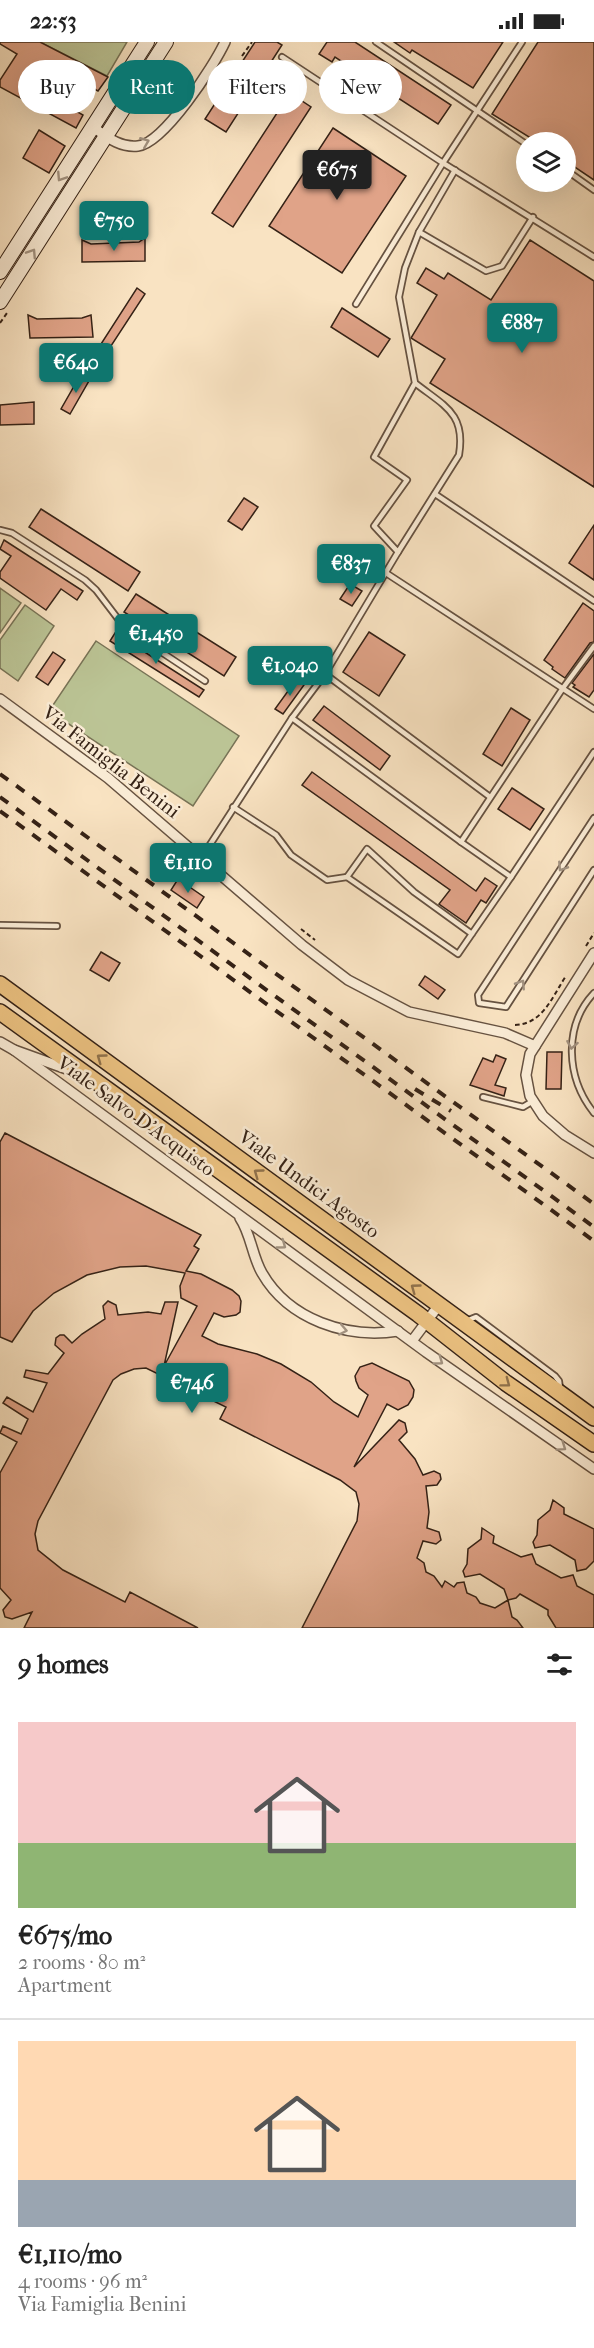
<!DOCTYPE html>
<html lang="en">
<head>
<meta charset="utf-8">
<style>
	body { margin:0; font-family:"IM FELL French Canon",serif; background:#f2f2f2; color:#222; height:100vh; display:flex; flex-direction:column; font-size:22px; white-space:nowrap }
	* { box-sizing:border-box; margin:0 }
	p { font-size:20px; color:#767676 }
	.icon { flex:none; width:33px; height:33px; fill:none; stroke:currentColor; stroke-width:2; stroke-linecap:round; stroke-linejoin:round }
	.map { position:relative; height:1586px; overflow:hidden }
	.side { display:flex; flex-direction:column; background:#fff; flex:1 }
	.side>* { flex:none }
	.banner { position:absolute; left:18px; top:18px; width:558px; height:54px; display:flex; gap:12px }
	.controls { position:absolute; left:516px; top:90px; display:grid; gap:12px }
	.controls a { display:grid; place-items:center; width:60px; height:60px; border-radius:50%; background:#fff; box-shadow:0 6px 24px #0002; font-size:30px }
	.price { position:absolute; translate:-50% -51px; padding:0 14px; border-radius:6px; background:#0f766e; color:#fff; font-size:20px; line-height:39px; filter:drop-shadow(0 2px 3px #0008) }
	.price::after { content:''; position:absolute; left:50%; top:36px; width:18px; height:14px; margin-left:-9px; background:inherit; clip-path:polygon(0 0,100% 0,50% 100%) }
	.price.selected { background:#222; color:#fff }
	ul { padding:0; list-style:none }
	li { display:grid; align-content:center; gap:12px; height:318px; padding:0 18px }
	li+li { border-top:2px solid #e0e0e0 }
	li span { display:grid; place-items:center; height:186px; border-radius:0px; color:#555 }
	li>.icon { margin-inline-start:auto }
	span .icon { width:108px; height:108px; fill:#fffc; stroke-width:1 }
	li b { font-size:26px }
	h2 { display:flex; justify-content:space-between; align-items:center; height:72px; padding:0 18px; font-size:26px }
	.pill { padding:0 21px; border-radius:27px; background:#fff; box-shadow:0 6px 24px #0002; font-size:21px; line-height:54px }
	.pill.selected { background:#0f766e; color:#fff }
	.status { display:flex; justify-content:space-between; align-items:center; height:42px; padding:0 30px; background:#fff; direction:ltr }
	.status svg { height:16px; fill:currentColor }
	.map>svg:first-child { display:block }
	.green { fill:#bbc495; stroke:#787356; stroke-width:1.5 }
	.building { fill:#e0a388; stroke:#352216; stroke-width:1.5 }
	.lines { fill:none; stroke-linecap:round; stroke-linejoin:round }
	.service-casing { stroke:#665241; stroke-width:8 }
	.minor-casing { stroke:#665241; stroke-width:12 }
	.secondary-casing { stroke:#352216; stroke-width:16 }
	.primary-casing { stroke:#352216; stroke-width:18 }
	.path { stroke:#352216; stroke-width:2; stroke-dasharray:4.5 3; stroke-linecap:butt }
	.service { stroke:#fbedd7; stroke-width:4.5 }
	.minor { stroke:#fbedd7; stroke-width:9 }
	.secondary { stroke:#fbedd7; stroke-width:14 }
	.primary { stroke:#ecc281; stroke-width:15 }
	.rail { stroke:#352216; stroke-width:4; stroke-dasharray:10 10; stroke-linecap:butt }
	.oneway { stroke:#a29280 }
	.oneway2 { stroke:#90724c }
	.labels { text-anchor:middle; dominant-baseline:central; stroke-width:5; stroke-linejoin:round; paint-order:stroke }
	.street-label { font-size:20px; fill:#352216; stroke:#fbedd7 }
</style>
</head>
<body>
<div class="status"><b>22:53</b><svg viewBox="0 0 49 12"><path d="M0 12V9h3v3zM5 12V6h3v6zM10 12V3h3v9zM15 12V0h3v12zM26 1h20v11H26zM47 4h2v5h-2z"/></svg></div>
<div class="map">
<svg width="594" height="1586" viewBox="0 0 594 1586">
	<rect width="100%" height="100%" fill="#f9e3c2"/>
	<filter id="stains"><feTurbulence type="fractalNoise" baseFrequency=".00333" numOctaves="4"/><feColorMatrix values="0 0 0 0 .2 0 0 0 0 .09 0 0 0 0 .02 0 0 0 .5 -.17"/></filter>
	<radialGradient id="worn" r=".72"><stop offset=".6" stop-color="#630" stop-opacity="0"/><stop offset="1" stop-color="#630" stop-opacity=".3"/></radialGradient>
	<g class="green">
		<polygon points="40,0 127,0 107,34"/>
		<polygon points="0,546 21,561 0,591"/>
		<polygon points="25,563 54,584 18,639 0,626 0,598"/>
		<polygon points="96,599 239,694 193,764 49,669"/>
	</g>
	<g class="building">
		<polygon points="0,0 40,0 108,35 98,49 59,28 45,51 83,73 76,86 0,45 0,38 17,12 0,2"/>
		<polygon points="255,0 277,0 282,3 226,90 205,77"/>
		<polygon points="327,0 355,0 451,63 438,82 335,15 332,20 319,12"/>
		<polygon points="394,0 503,0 473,46 412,8 410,11"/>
		<polygon points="538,0 594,0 594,138 566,119 566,100 537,100 492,72"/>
		<polygon points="290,51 311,65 233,185 212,171"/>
		<polygon points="333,86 406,134 342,231 269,184"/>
		<polygon points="39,88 65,104 49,131 23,116"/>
		<polygon points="145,196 145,219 82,220 82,198 91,202 139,200"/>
		<polygon points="530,198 594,239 594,445 430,341 445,317 411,296 437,253 417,241 426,226 444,237 448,231 491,258"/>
		<polygon points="137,246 145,252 109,307 101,302"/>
		<polygon points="342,266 390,297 378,315 331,285"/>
		<polygon points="28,273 37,277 82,276 91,273 93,295 30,296"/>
		<polygon points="81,332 90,337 70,372 61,367"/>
		<polygon points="34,360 34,382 0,383 0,363"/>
		<polygon points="244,456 258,465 242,488 228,479"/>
		<polygon points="41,467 140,530 128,549 29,485"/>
		<polygon points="594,483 594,538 569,521"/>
		<polygon points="4,498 83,549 77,558 61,547 46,568 0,536 0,530 11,514 0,507"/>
		<polygon points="350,542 362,549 352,564 340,557"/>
		<polygon points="136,552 236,615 224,634 124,570"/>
		<polygon points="583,561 594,569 594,600 590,601 565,636 552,627 553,625 544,618"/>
		<polygon points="369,590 405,613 379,654 343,630"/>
		<polygon points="115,591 204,648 199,655 110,599"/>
		<polygon points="53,610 65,618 48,643 36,635"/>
		<polygon points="594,612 594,648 589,655 573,645 575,643 572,641"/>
		<polygon points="296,638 304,643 283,672 275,667"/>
		<polygon points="324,664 390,714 380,728 313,678"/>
		<polygon points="511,666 530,678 502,724 483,712"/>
		<polygon points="312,730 476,849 485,836 497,844 486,861 481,858 466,881 439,862 450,848 302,743"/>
		<polygon points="512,746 544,767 530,788 498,767"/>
		<polygon points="178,837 204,855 197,866 171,848"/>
		<polygon points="101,910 120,921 109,939 90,928"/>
		<polygon points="425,934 445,948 438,957 419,943"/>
		<polygon points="547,1010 562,1010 561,1047 546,1047"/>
		<polygon points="496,1013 506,1017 495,1043 506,1046 504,1054 470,1043 483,1016 493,1020"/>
		<polygon points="5,1091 201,1193 194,1204 199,1207 186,1229 201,1232 232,1248 239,1254 241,1259 240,1270 236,1273 224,1275 214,1271 202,1294 218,1302 257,1312 281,1322 311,1340 334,1360 358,1375 368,1353 359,1346 356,1339 355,1334 360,1325 372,1321 409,1339 414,1348 413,1355 408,1363 398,1368 387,1362 354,1425 399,1378 405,1381 407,1390 399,1398 415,1417 423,1433 434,1429 440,1432 441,1437 437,1443 426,1444 429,1470 427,1486 439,1490 441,1498 436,1502 423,1499 417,1516 424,1521 426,1530 434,1534 442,1545 445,1539 454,1545 457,1541 464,1540 467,1551 476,1555 480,1561 495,1566 508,1558 512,1575 517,1578 523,1586 302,1586 357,1479 359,1462 356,1450 340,1438 220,1377 226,1365 146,1326 134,1327 121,1332 113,1338 38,1479 35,1492 38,1508 63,1528 125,1560 130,1550 198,1586 24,1586 32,1570 12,1577 5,1575 3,1568 11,1558 0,1546 0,1431 17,1400 0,1391 3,1384 21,1392 28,1377 3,1361 7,1355 33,1370 47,1341 24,1335 26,1328 48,1332 64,1311 55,1303 56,1296 60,1293 64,1293 72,1301 82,1292 105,1277 103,1264 108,1259 116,1263 118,1273 148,1270 161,1272 165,1260 178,1260 164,1324 197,1264 181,1256 180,1244 185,1231 146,1224 120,1225 87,1233 54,1251 33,1269 12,1300 0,1295 0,1100"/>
		<polygon points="553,1458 564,1466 564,1472 594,1487 594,1519 586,1527 577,1529 575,1518 550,1503 535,1506 533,1500 537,1493 538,1478 550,1468"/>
		<polygon points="482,1486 494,1494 493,1501 521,1515 532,1512 536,1522 561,1536 573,1533 577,1544 594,1553 594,1586 556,1586 548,1573 548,1568 520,1552 516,1556 508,1558 504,1547 480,1532 465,1535 463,1529 467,1522 468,1507 481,1497"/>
	</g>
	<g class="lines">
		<g class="service-casing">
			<g id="service">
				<polyline points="376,0 526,102"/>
				<polyline points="282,15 443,121 594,215"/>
				<polyline points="566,128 594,148"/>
				<polyline points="419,190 486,229 502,224 533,175"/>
				<polyline points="356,262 443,121 522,0"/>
				<path d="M415,341C444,364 466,371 459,413L398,510L374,484L407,438L374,415L415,341L399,255L405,226L419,190L455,128"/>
				<polyline points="435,452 594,559"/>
				<polyline points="0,488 12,491 85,538 96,548 125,586 205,639"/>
				<polyline points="386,531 594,667"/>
				<polyline points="325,632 490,755"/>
				<polyline points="292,676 461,800 563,646 594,604"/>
				<polyline points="233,765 276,793 291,813 327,838 347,835"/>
				<polyline points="594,776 478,953 479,961 506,965 594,828"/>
				<polyline points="461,800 511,835 458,912 347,835 367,807 414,850 472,892"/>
				<polyline points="202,815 292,676 325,632 398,510"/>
				<polyline points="511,835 594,710"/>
				<polyline points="0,883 57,884"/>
				<path d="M594,951C563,984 566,1036 594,1071"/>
				<polyline points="483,1055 523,1065 533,1059"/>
				<polyline points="466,1279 476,1275 555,1334 559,1339 560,1346"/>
			</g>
		</g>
		<g class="minor-casing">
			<g id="minor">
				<path d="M93,85C107,95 120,106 138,104C164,101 214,24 225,0"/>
				<polyline points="0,657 108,736 302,903 348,938 409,970 505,991 535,1004"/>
				<polyline points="594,911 530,1012 526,1033 530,1054 543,1074 565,1093 594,1111"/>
				<polyline points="0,1000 14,1008 75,1030"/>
				<polyline points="14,1008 426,1310 594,1427"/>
				<path d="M240,1176C251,1192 252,1214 262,1231C289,1278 347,1297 398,1289"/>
				<polyline points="412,1299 439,1263"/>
			</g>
		</g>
		<g class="secondary-casing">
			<g id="secondary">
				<polyline points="0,230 147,0"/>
				<polyline points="0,260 166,0"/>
			</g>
		</g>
		<g class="primary-casing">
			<g id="primary">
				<polyline points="0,942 594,1376"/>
				<polyline points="0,970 418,1272 506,1341 594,1402"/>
			</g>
		</g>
		<g class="path">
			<polyline points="242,14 252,0"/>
			<polyline points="0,281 7,271"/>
			<polyline points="301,887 315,898"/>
			<polyline points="586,904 594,891"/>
			<path d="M515,983C543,982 552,955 566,934"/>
		</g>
		<use href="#service" class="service"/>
		<use href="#minor" class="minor"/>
		<use href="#secondary" class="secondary"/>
		<use href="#primary" class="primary"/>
		<g class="rail">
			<polyline points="0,732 594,1162"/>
			<polyline points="0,755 594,1185"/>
			<polyline points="0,769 594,1199"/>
			<polyline points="415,1047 451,1069"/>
		</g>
	</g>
	<defs><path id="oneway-chevron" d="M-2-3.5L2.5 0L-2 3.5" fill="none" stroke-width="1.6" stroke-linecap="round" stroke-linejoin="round" transform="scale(1.5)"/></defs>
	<g class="oneway">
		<use href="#oneway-chevron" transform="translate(145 100) rotate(-22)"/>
		<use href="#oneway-chevron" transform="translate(61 135) rotate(123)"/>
		<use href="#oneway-chevron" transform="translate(32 211) rotate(-57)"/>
		<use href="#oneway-chevron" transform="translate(562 825) rotate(123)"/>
		<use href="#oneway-chevron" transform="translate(521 942) rotate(-57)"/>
		<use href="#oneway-chevron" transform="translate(572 1003) rotate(100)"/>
		<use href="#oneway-chevron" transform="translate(282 1203) rotate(36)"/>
		<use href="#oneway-chevron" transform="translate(343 1288) rotate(11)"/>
		<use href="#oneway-chevron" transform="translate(439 1319) rotate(36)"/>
		<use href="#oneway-chevron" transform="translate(562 1405) rotate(35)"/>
	</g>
	<g class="oneway2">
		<use href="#oneway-chevron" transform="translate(101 1016) rotate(-144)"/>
		<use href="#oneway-chevron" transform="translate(258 1131) rotate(-144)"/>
		<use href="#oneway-chevron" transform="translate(415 1246) rotate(-144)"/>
		<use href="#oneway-chevron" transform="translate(506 1341) rotate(37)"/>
	</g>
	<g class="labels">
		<g class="street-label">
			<text transform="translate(111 720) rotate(38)">Via Famiglia Benini</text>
			<text transform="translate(136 1074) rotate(36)">Viale Salvo D'Acquisto</text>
			<text transform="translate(309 1142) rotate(36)">Viale Undici Agosto</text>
		</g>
	</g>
	<rect width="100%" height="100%" filter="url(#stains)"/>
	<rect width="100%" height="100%" fill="url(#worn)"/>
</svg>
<div class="controls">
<a><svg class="icon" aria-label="layers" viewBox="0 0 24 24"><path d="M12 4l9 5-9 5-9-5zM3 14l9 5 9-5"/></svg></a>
</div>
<b class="price selected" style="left:337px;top:159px">€675</b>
<b class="price" style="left:114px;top:210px">€750</b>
<b class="price" style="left:522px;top:312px">€887</b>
<b class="price" style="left:76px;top:352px">€640</b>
<b class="price" style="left:351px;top:553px">€837</b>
<b class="price" style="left:156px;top:623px">€1,450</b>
<b class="price" style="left:290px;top:655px">€1,040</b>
<b class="price" style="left:188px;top:852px">€1,110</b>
<b class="price" style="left:192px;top:1372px">€746</b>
<div class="banner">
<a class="pill">Buy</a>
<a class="pill selected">Rent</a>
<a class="pill">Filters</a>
<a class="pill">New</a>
</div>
</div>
<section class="side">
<h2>9 homes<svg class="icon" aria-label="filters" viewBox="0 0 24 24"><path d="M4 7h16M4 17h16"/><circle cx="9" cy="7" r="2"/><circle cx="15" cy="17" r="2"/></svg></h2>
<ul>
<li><span style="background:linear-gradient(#f6c9c9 65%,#8fb573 0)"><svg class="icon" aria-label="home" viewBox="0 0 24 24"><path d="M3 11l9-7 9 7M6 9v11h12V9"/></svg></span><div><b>€675/mo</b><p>2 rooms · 80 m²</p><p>Apartment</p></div></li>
<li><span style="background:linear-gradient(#ffd9b3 75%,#9aa5b1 0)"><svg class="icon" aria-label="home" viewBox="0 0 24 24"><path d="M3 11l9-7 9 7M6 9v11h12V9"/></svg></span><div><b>€1,110/mo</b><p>4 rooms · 96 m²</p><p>Via Famiglia Benini</p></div></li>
</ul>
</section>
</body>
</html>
